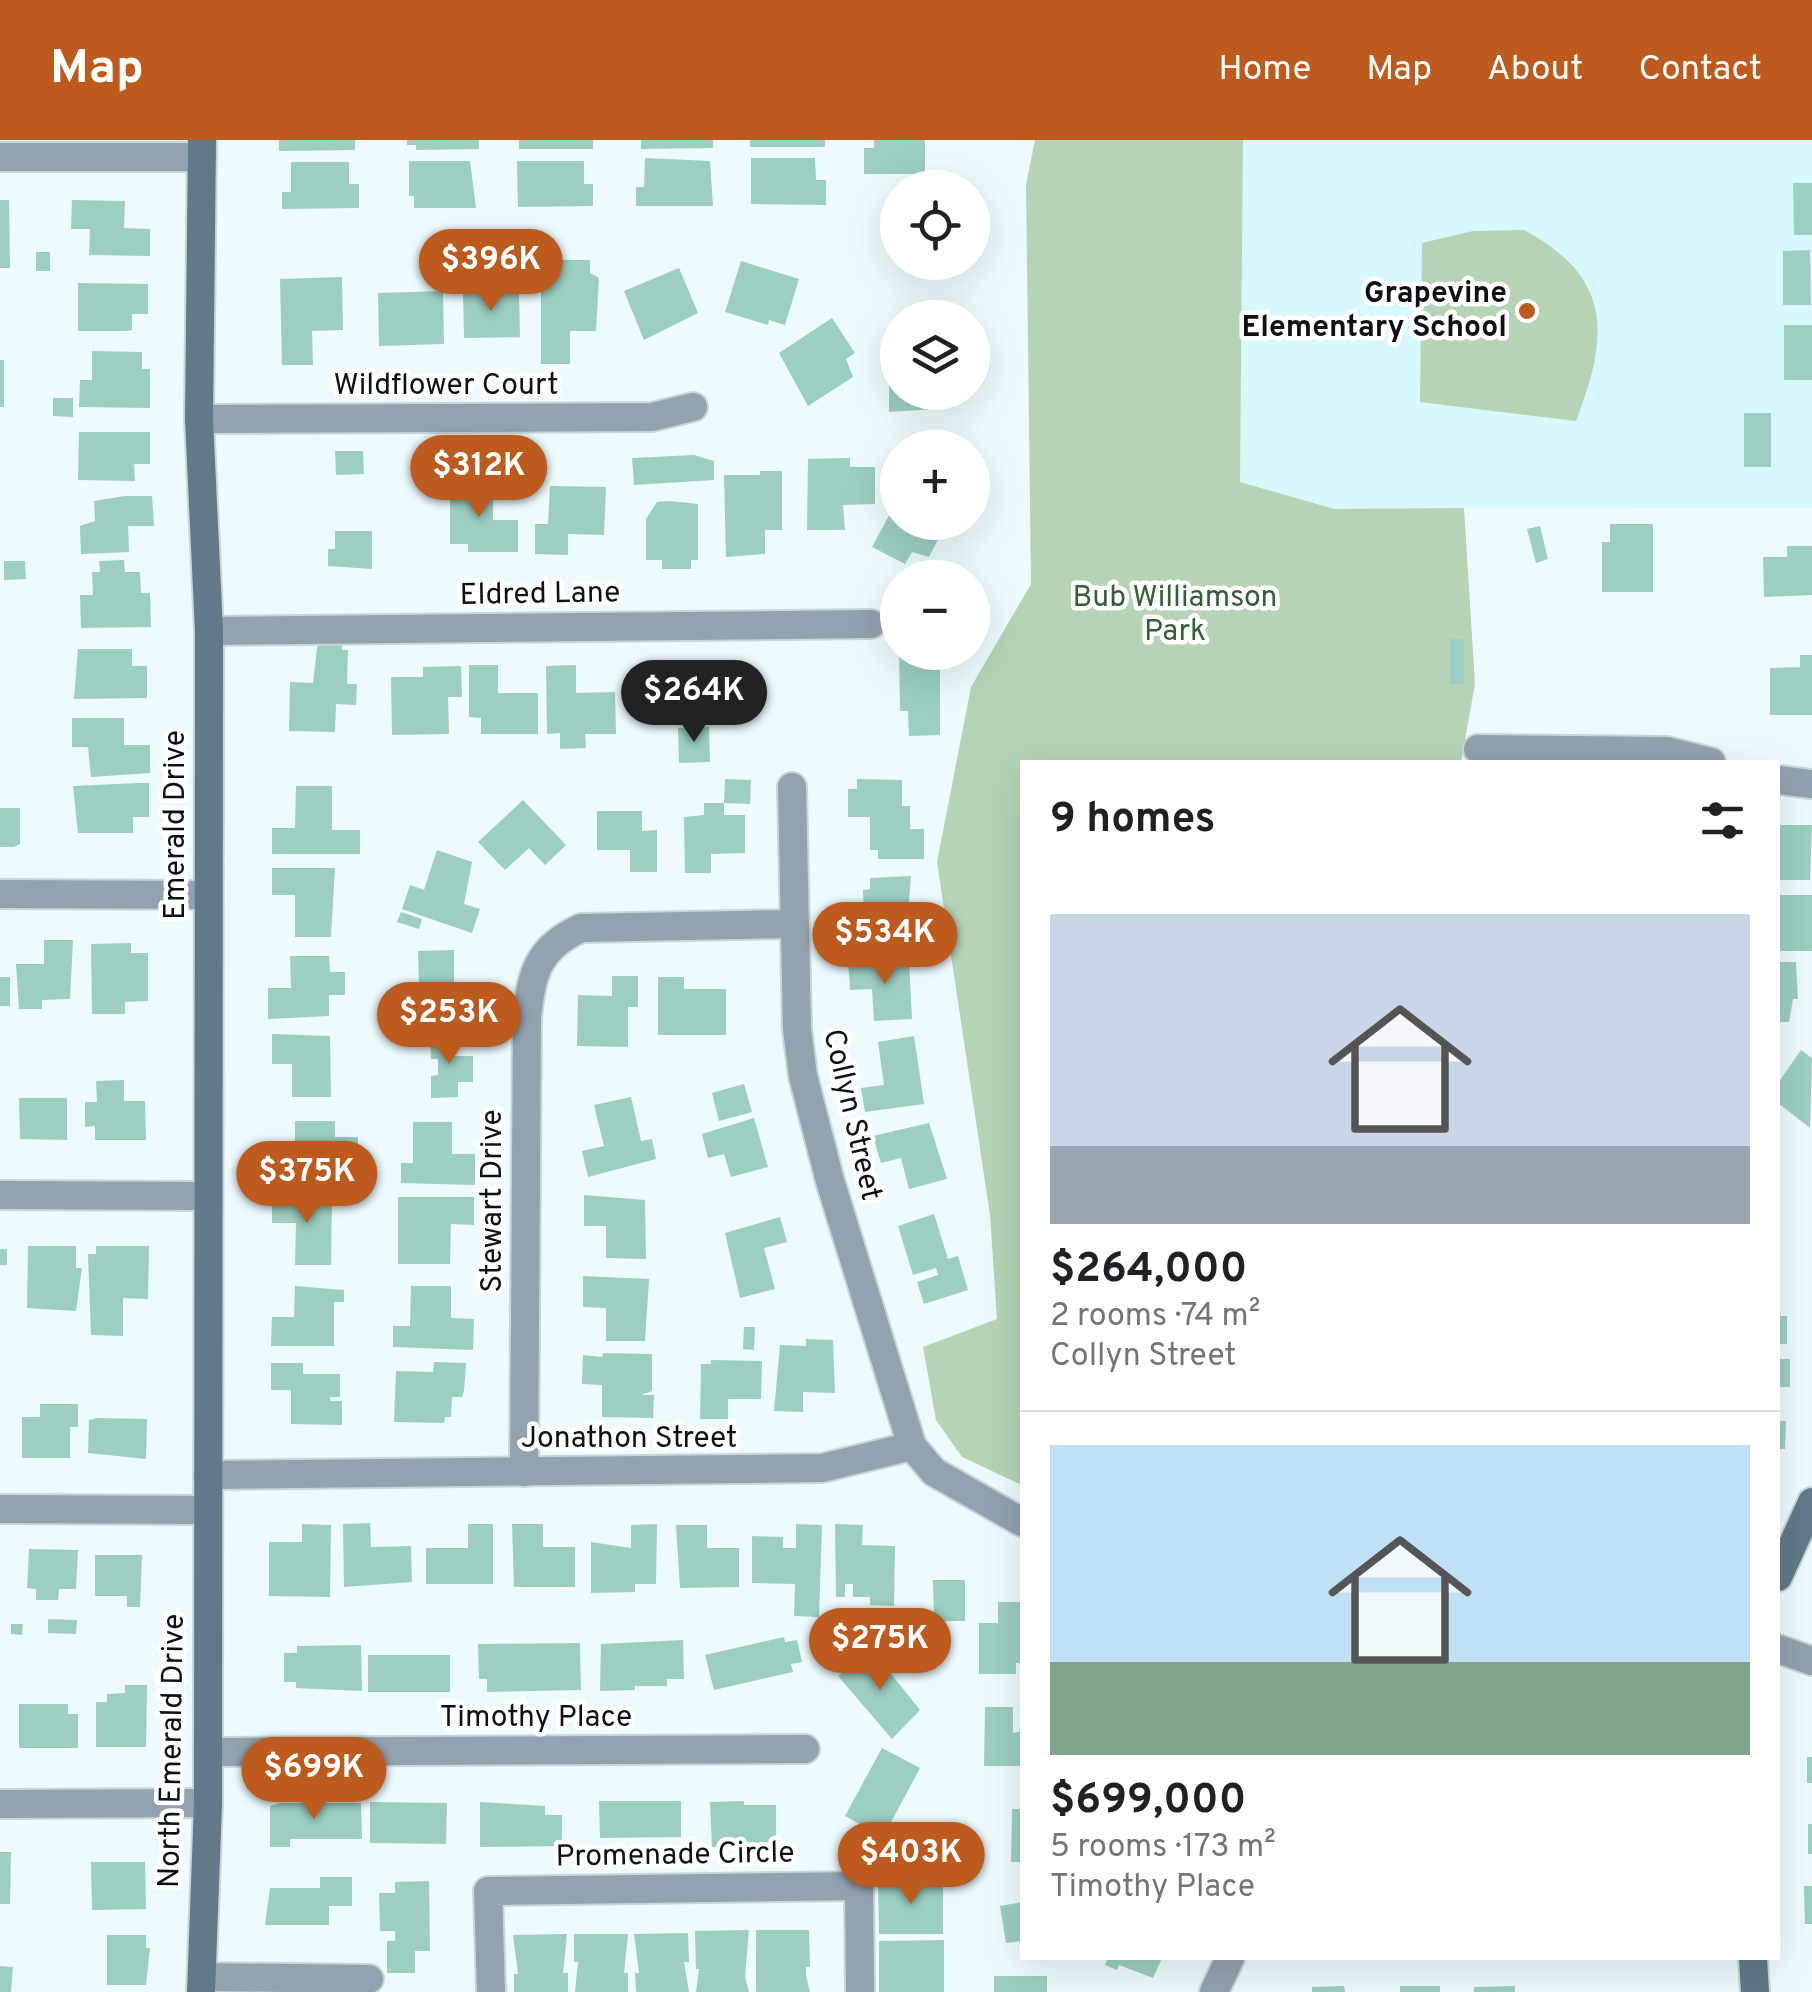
<!DOCTYPE html>
<html lang="en">
<head>
<meta charset="utf-8">
<style>
	body { margin:0; font-family:Overpass,sans-serif; background:#f2f2f2; color:#202124; height:100vh; display:flex; flex-direction:column; font-size:38px; white-space:nowrap }
	* { box-sizing:border-box; margin:0 }
	p { font-size:32px; color:#757577 }
	.icon { flex:none; width:55px; height:55px; fill:none; stroke:currentColor; stroke-width:2; stroke-linecap:round; stroke-linejoin:round }
	.map { position:relative; flex:1; overflow:hidden }
	.panel { position:absolute; left:1020px; top:620px; width:760px; height:1200px; display:flex; flex-direction:column; background:#fff; border-radius:0px; box-shadow:0 10px 40px #0002 }
	.panel>* { flex:none }
	.fabs { position:absolute; left:880px; top:30px; display:grid; gap:20px }
	.fabs a { display:grid; place-items:center; width:110px; height:110px; border-radius:50%; background:#fff; box-shadow:0 10px 40px #0002; font-size:50px }
	.price { position:absolute; translate:-50% -85px; padding:0 22px; border-radius:35px; background:#bd5b1e; color:#fff; font-size:32px; line-height:65px; filter:drop-shadow(0 2px 5px #0008) }
	.price::after { content:''; position:absolute; left:50%; top:60px; width:30px; height:22px; margin-left:-15px; background:inherit; clip-path:polygon(0 0,100% 0,50% 100%) }
	.price.on { background:#222; color:#fff }
	ul { padding:0; list-style:none }
	li { display:grid; align-content:center; gap:20px; height:530px; padding:0 30px }
	li+li { border-top:2px solid #e0e0e0 }
	li span { display:grid; place-items:center; height:310px; border-radius:0px; color:#555 }
	li>.icon { margin-inline-start:auto }
	span .icon { width:180px; height:180px; fill:#fffc; stroke-width:1 }
	li b { font-size:42px }
	h2 { display:flex; justify-content:space-between; align-items:center; height:120px; padding:0 30px; font-size:42px }
	header { display:flex; align-items:center; gap:60px; box-sizing:border-box; height:140px; padding:0 50px; background:#bd5b1e; color:#fff }
	header strong { font-size:48px }
	nav { display:flex; gap:55px; margin-inline-start:auto; font-size:35px }
	.map>svg:first-child { display:block }
	.built { fill:#d7f8fd }
	.green { fill:#b6d4b5 }
	.building { fill:#9ccec1 }
	.lines { fill:none; stroke-linecap:round; stroke-linejoin:round }
	.minor-casing { stroke:#c9d6d8; stroke-width:32 }
	.tertiary-casing { stroke:#c9d6d8; stroke-width:32 }
	.secondary-casing { stroke:#c9d6d8; stroke-width:32 }
	.minor { stroke:#92a2ae; stroke-width:28 }
	.tertiary { stroke:#92a2ae; stroke-width:28 }
	.secondary { stroke:#62798a; stroke-width:28 }
	.poi-dot { fill:#bd5b1e; stroke:#fff; stroke-width:4 }
	.labels { text-anchor:middle; dominant-baseline:central; stroke-width:9; stroke-linejoin:round; paint-order:stroke }
	.poi-label { font-size:30px; font-weight:bold; fill:#0a1213; stroke:#fff; text-anchor:end }
	.street-label { font-size:30px; fill:#0a1213; stroke:#fff }
	.park-label { font-size:30px; fill:#336034; stroke:#fff }
</style>
</head>
<body>
<header>
<strong>Map</strong>
<nav><a>Home</a><a>Map</a><a>About</a><a>Contact</a></nav>
</header>
<div class="map">
<svg width="1812" height="1852" viewBox="0 0 1812 1852">
	<rect width="100%" height="100%" fill="#edfbfe"/>
	<polygon class="built" points="1243,0 1812,0 1812,368 1334,369 1240,342"/>
	<g class="green">
		<polygon points="1035,0 1243,0 1240,342 1334,369 1464,368 1475,544 1461,622 1022,622 1022,1345 962,1317 936,1280 923,1207 997,1179 990,1075 937,722 971,547 1031,444 1026,45"/>
		<path d="M1524,90C1613,138 1609,195 1576,281L1420,262L1422,103L1473,91Z"/>
	</g>
	<g class="building">
		<polygon points="279,0 355,0 355,10 279,11"/>
		<polygon points="407,0 479,0 479,9 416,10 416,5 407,5"/>
		<rect x="519" y="0" width="74" height="9"/>
		<polygon points="641,0 713,0 713,8 641,9"/>
		<rect x="750" y="0" width="75" height="7"/>
		<polygon points="874,0 925,0 925,34 864,34 864,8 874,8"/>
		<polygon points="645,18 710,21 713,66 636,66 636,47 644,47"/>
		<polygon points="751,18 815,18 816,40 826,40 826,65 751,64"/>
		<polygon points="409,21 470,21 476,68 414,68 414,56 409,56"/>
		<polygon points="517,21 584,21 584,44 593,44 593,66 518,67"/>
		<polygon points="291,22 349,22 349,44 359,44 359,68 282,69 282,52 291,52"/>
		<polygon points="1793,43 1812,43 1812,95 1794,95"/>
		<polygon points="0,60 9,60 10,128 0,128"/>
		<polygon points="72,60 125,61 124,88 150,89 150,116 89,115 90,89 71,89"/>
		<polygon points="1810,110 1811,165 1783,165 1783,111"/>
		<rect x="36" y="112" width="14" height="19"/>
		<polygon points="548,120 590,120 590,133 599,138 596,191 570,191 570,224 541,224 541,133 548,133"/>
		<polygon points="741,121 799,139 785,185 769,180 768,185 725,172"/>
		<polygon points="679,128 698,173 644,200 624,151"/>
		<polygon points="342,137 343,190 312,191 313,225 282,225 280,139"/>
		<polygon points="78,143 148,144 148,174 132,174 132,190 127,191 78,191"/>
		<polygon points="443,151 444,204 379,206 378,153"/>
		<polygon points="519,151 520,197 464,198 463,152"/>
		<polygon points="832,178 855,213 846,219 853,237 808,266 779,213"/>
		<rect x="1784" y="185" width="28" height="55"/>
		<polygon points="92,211 142,212 142,229 150,229 150,268 79,267 80,240 92,240"/>
		<polygon points="889,218 898,218 898,252 952,252 950,268 889,272"/>
		<rect x="0" y="220" width="4" height="47"/>
		<polygon points="53,258 73,258 73,277 53,276"/>
		<rect x="1744" y="273" width="27" height="54"/>
		<polygon points="79,292 150,292 150,324 134,324 135,341 78,340"/>
		<polygon points="335,311 363,311 364,334 336,335"/>
		<polygon points="694,315 714,321 714,340 634,345 632,318"/>
		<polygon points="850,318 850,327 875,327 875,364 843,365 845,390 807,390 808,319"/>
		<polygon points="760,331 782,331 782,390 765,390 765,414 726,417 724,335 760,335"/>
		<polygon points="450,342 493,342 493,380 518,380 518,412 468,412 468,404 450,404"/>
		<polygon points="550,346 606,347 604,395 568,394 568,415 535,414 535,384 548,384"/>
		<polygon points="125,356 152,356 154,386 128,386 129,412 81,414 80,386 95,381 94,361"/>
		<polygon points="898,359 898,382 947,382 929,417 912,412 905,424 872,407"/>
		<polygon points="669,361 698,364 698,420 691,420 691,429 662,429 662,420 646,420 646,379 657,362"/>
		<polygon points="1610,384 1653,384 1653,452 1602,452 1602,402 1610,402"/>
		<polygon points="1540,386 1548,419 1536,423 1527,389"/>
		<polygon points="335,391 372,391 372,429 328,426 328,409 335,409"/>
		<polygon points="1787,406 1812,406 1812,455 1764,457 1763,417 1787,417"/>
		<polygon points="124,420 125,432 140,432 141,453 150,453 151,487 81,488 80,455 93,455 92,432 100,432 99,421"/>
		<polygon points="4,421 25,421 26,439 4,440"/>
		<rect x="1450" y="499" width="14" height="45"/>
		<polygon points="318,500 342,501 342,510 348,510 347,544 357,544 356,565 336,564 335,592 289,591 290,542 313,543"/>
		<polygon points="78,509 132,509 132,526 147,526 147,558 74,559"/>
		<polygon points="899,512 940,512 940,595 909,596 908,571 900,571"/>
		<polygon points="1800,515 1812,515 1812,575 1770,575 1770,528 1800,527"/>
		<polygon points="469,525 498,525 498,553 538,553 538,594 481,594 481,578 469,577"/>
		<polygon points="576,525 576,553 615,552 616,594 585,594 586,608 560,609 560,593 547,594 546,526"/>
		<polygon points="461,526 462,557 448,557 449,594 392,595 391,537 423,537 423,527"/>
		<polygon points="650,526 686,527 688,568 632,570 631,528"/>
		<polygon points="72,578 124,578 124,605 150,605 150,633 91,637 88,607 72,607"/>
		<polygon points="709,587 710,622 679,623 678,588"/>
		<polygon points="725,639 751,640 750,664 724,663"/>
		<polygon points="857,639 902,640 902,666 910,666 910,689 924,689 924,719 878,719 878,710 870,710 870,677 848,677 848,649 857,649"/>
		<polygon points="138,643 149,643 149,677 133,677 133,693 78,693 73,646"/>
		<polygon points="296,646 332,646 332,690 360,690 360,714 272,714 272,688 295,688"/>
		<polygon points="523,660 566,705 545,725 529,708 505,730 478,702"/>
		<polygon points="704,663 724,663 724,675 745,675 745,713 711,714 711,733 685,733 684,677 704,675"/>
		<polygon points="0,668 20,668 20,704 14,707 0,707"/>
		<polygon points="597,671 642,671 642,691 657,690 657,732 630,732 630,710 597,710"/>
		<polygon points="1778,685 1812,685 1810,740 1778,740"/>
		<polygon points="437,710 472,722 464,764 480,769 472,793 402,769 410,745 424,750"/>
		<polygon points="272,728 335,728 331,797 295,797 295,755 272,755"/>
		<polygon points="911,736 906,799 878,799 878,807 854,807 853,799 847,799 847,774 864,774 863,750 870,749 870,738"/>
		<rect x="1778" y="755" width="34" height="56"/>
		<polygon points="401,772 422,779 419,789 397,782"/>
		<polygon points="44,800 73,800 70,859 42,860 42,869 19,869 16,824 44,824"/>
		<polygon points="131,803 131,813 148,813 148,861 125,862 125,874 92,874 91,804"/>
		<polygon points="454,810 454,853 477,853 477,879 420,879 418,811"/>
		<polygon points="290,816 329,816 330,832 345,832 345,855 329,855 329,876 268,879 268,848 291,848"/>
		<polygon points="909,819 912,879 874,881 872,849 850,850 848,821"/>
		<polygon points="1778,822 1796,822 1798,859 1793,859 1789,882 1778,882"/>
		<polygon points="612,836 638,836 638,867 628,867 628,907 577,906 578,855 612,856"/>
		<rect x="0" y="837" width="10" height="29"/>
		<polygon points="658,837 684,837 684,849 726,849 726,895 658,895"/>
		<polygon points="272,894 330,896 331,957 292,957 292,924 272,924"/>
		<polygon points="454,894 455,916 473,916 473,942 458,942 458,957 431,958 431,936 438,935 438,919 431,919 430,895"/>
		<polygon points="914,896 924,964 865,972 861,948 884,945 878,902"/>
		<polygon points="1801,910 1812,918 1810,988 1778,963 1778,943"/>
		<polygon points="124,940 124,961 145,961 146,1000 95,1000 95,986 85,987 85,962 97,962 96,941"/>
		<polygon points="744,944 752,972 719,981 712,953"/>
		<polygon points="631,957 641,1001 652,999 656,1019 588,1037 582,1011 604,1006 594,965"/>
		<polygon points="19,958 67,958 67,1000 20,999"/>
		<polygon points="754,978 768,1027 731,1037 724,1014 708,1018 702,994"/>
		<polygon points="295,981 335,981 335,997 358,997 358,1017 335,1017 333,1041 272,1044 272,1013 295,1013"/>
		<polygon points="413,982 452,982 452,1014 475,1014 475,1045 401,1043 401,1023 413,1023"/>
		<polygon points="929,983 947,1039 909,1049 901,1018 881,1023 873,996"/>
		<polygon points="584,1055 645,1060 646,1119 606,1118 606,1086 584,1086"/>
		<polygon points="272,1056 332,1057 331,1125 295,1125 296,1083 272,1083"/>
		<polygon points="398,1057 474,1057 474,1085 451,1084 450,1124 398,1124"/>
		<polygon points="934,1074 948,1119 958,1116 968,1150 924,1164 917,1142 938,1135 936,1128 913,1135 898,1086"/>
		<polygon points="780,1077 787,1102 764,1108 775,1149 740,1158 725,1093"/>
		<polygon points="28,1106 76,1106 76,1128 82,1128 76,1171 27,1168"/>
		<polygon points="96,1106 149,1106 148,1159 123,1158 123,1196 91,1195 88,1114 96,1114"/>
		<rect x="0" y="1109" width="7" height="16"/>
		<polygon points="583,1136 649,1139 645,1201 606,1201 606,1168 583,1167"/>
		<polygon points="295,1146 344,1150 344,1162 334,1162 334,1206 271,1206 272,1177 294,1177"/>
		<polygon points="411,1146 451,1146 451,1178 474,1179 473,1210 393,1207 393,1186 410,1186"/>
		<rect x="1778" y="1176" width="9" height="28"/>
		<polygon points="744,1187 755,1187 754,1210 743,1209"/>
		<polygon points="806,1199 833,1200 835,1253 803,1252 803,1272 774,1271 780,1205 806,1206"/>
		<polygon points="603,1213 652,1214 652,1251 641,1255 654,1255 653,1278 602,1277 602,1245 582,1244 583,1215 602,1217"/>
		<rect x="1778" y="1219" width="12" height="28"/>
		<polygon points="711,1220 762,1221 761,1259 728,1259 728,1279 700,1279 701,1224 711,1224"/>
		<polygon points="434,1222 466,1223 464,1251 462,1257 452,1257 451,1277 445,1277 444,1283 394,1282 396,1231 433,1232"/>
		<polygon points="271,1223 303,1223 303,1234 340,1234 340,1257 330,1257 330,1261 342,1261 342,1285 291,1284 291,1250 271,1250"/>
		<polygon points="40,1264 78,1264 78,1287 70,1287 70,1318 22,1318 22,1277 40,1277"/>
		<polygon points="97,1278 147,1279 146,1319 88,1313 89,1280"/>
		<polygon points="1778,1281 1786,1281 1785,1309 1778,1309"/>
		<polygon points="370,1383 371,1407 411,1406 412,1442 344,1447 343,1384"/>
		<polygon points="302,1384 331,1385 330,1457 269,1456 269,1402 302,1402"/>
		<polygon points="468,1384 493,1384 493,1444 426,1444 426,1408 468,1408"/>
		<polygon points="512,1384 543,1384 543,1407 575,1407 575,1447 514,1447"/>
		<polygon points="657,1384 656,1444 635,1444 635,1452 591,1453 591,1402 631,1408 631,1385"/>
		<polygon points="796,1384 822,1385 819,1477 794,1476 795,1444 752,1443 752,1396 783,1397 783,1408 796,1408"/>
		<polygon points="835,1384 863,1385 862,1405 895,1406 894,1466 870,1465 870,1457 853,1457 853,1444 845,1444 845,1457 836,1457"/>
		<polygon points="676,1385 707,1385 707,1408 739,1408 739,1447 680,1448"/>
		<polygon points="29,1409 78,1410 76,1449 59,1449 58,1460 36,1460 36,1449 27,1448"/>
		<polygon points="95,1415 142,1415 140,1467 127,1467 127,1456 95,1456"/>
		<polygon points="933,1440 965,1440 965,1481 934,1481"/>
		<polygon points="998,1462 1022,1462 1022,1523 1016,1523 1016,1534 979,1534 979,1483 998,1483"/>
		<polygon points="48,1479 77,1480 76,1494 48,1493"/>
		<polygon points="11,1484 23,1484 22,1495 11,1494"/>
		<polygon points="784,1497 785,1502 797,1500 802,1522 791,1524 793,1532 714,1550 705,1515"/>
		<polygon points="886,1497 901,1499 916,1516 896,1532 874,1507"/>
		<polygon points="683,1500 684,1539 667,1539 667,1546 635,1546 635,1550 600,1551 601,1504"/>
		<polygon points="580,1503 581,1550 487,1552 487,1539 479,1539 478,1504"/>
		<polygon points="361,1505 362,1551 296,1548 296,1542 284,1542 284,1513 297,1513 297,1506"/>
		<polygon points="871,1509 920,1570 892,1599 838,1536"/>
		<rect x="368" y="1515" width="82" height="37"/>
		<polygon points="125,1545 147,1545 146,1607 96,1607 96,1562 107,1562 107,1554 125,1553"/>
		<polygon points="19,1564 68,1564 68,1574 78,1574 78,1608 19,1608"/>
		<polygon points="985,1567 1013,1567 1013,1593 1022,1591 1022,1626 984,1626"/>
		<polygon points="882,1608 920,1628 883,1697 845,1676"/>
		<rect x="1807" y="1617" width="5" height="26"/>
		<polygon points="599,1661 681,1661 681,1697 600,1698"/>
		<polygon points="744,1661 744,1665 776,1665 776,1707 712,1707 710,1662"/>
		<polygon points="370,1662 447,1663 446,1704 370,1703"/>
		<polygon points="480,1662 545,1666 545,1675 562,1675 562,1706 480,1707"/>
		<polygon points="280,1663 361,1663 362,1699 290,1699 290,1707 270,1707 270,1666"/>
		<polygon points="1012,1669 1022,1669 1022,1722 1011,1722"/>
		<rect x="1808" y="1684" width="4" height="30"/>
		<polygon points="0,1712 11,1712 10,1764 0,1764"/>
		<polygon points="91,1722 145,1722 146,1769 92,1770"/>
		<polygon points="320,1737 352,1737 352,1766 329,1766 329,1785 265,1785 270,1748 320,1748"/>
		<polygon points="878,1740 943,1740 943,1794 879,1794"/>
		<polygon points="429,1741 430,1811 415,1811 415,1833 387,1833 387,1801 395,1801 395,1791 380,1791 379,1753 395,1753 395,1742"/>
		<polygon points="1804,1746 1812,1746 1812,1784 1805,1784"/>
		<polygon points="1022,1762 1022,1801 1006,1803 1000,1766"/>
		<polygon points="749,1790 745,1836 749,1852 696,1852 699,1829 696,1829 695,1791"/>
		<polygon points="756,1790 809,1790 810,1827 806,1827 806,1836 810,1852 756,1852"/>
		<polygon points="688,1793 689,1822 684,1822 689,1852 636,1852 635,1833 639,1833 634,1794"/>
		<polygon points="567,1794 563,1833 568,1833 568,1852 514,1852 514,1834 518,1834 513,1795"/>
		<polygon points="574,1794 628,1794 624,1833 628,1833 628,1852 575,1852 578,1822 574,1822"/>
		<polygon points="107,1795 146,1795 146,1808 150,1808 146,1845 107,1845"/>
		<polygon points="944,1800 944,1852 879,1852 879,1801"/>
		<polygon points="1108,1818 1162,1818 1153,1838 1119,1825 1117,1830 1105,1825"/>
		<polygon points="0,1826 13,1827 11,1852 0,1852"/>
		<rect x="994" y="1836" width="53" height="16"/>
		<polygon points="1344,1846 1345,1852 1312,1852 1312,1847"/>
		<rect x="1400" y="1846" width="40" height="6"/>
		<polygon points="1515,1846 1515,1852 1474,1852 1474,1847"/>
	</g>
	<g class="lines">
		<g class="minor-casing">
			<g id="minor">
				<polyline points="0,17 202,17"/>
				<polyline points="199,279 652,277 693,267"/>
				<polyline points="209,491 871,484"/>
				<polyline points="1478,609 1667,611 1711,622"/>
				<polyline points="1778,640 1812,644"/>
				<polyline points="792,647 797,889 803,936 830,1041 912,1306"/>
				<polyline points="0,754 208,755"/>
				<polyline points="0,1055 208,1056"/>
				<path d="M524,1332L527,878C531,833 538,808 581,788L793,784"/>
				<polyline points="0,1369 208,1370"/>
				<polyline points="1778,1509 1812,1521"/>
				<polyline points="208,1612 805,1609"/>
				<polyline points="0,1664 208,1663"/>
				<polyline points="202,1837 369,1839"/>
				<polyline points="491,1852 488,1751 859,1746 860,1852"/>
				<polyline points="1214,1852 1230,1818"/>
			</g>
		</g>
		<g class="tertiary-casing">
			<polyline id="tertiary" points="208,1335 822,1328 912,1306 934,1332 1022,1382"/>
		</g>
		<g class="secondary-casing">
			<g id="secondary">
				<polyline points="1778,1437 1812,1362"/>
				<polyline points="1753,1818 1755,1852"/>
				<polyline points="201,1852 208,1663 209,491 199,279 202,0"/>
			</g>
		</g>
		<use href="#minor" class="minor"/>
		<use href="#tertiary" class="tertiary"/>
		<use href="#secondary" class="secondary"/>
	</g>
	<circle class="poi-dot" cx="1527" cy="171" r="10"/>
	<g class="labels">
		<g class="poi-label">
			<text x="1507" y="154">Grapevine<tspan x="1507" dy="34">Elementary School</tspan></text>
		</g>
		<g class="street-label">
			<text x="446" y="246">Wildflower Court</text>
			<text transform="translate(540 455) rotate(-1)">Eldred Lane</text>
			<text transform="translate(176 685) rotate(-90)">Emerald Drive</text>
			<text transform="translate(851 975) rotate(77)">Collyn Street</text>
			<text transform="translate(493 1061) rotate(-90)">Stewart Drive</text>
			<text x="629" y="1299">Jonathon Street</text>
			<text x="536" y="1578">Timothy Place</text>
			<text transform="translate(173 1611) rotate(-89)">North Emerald Drive</text>
			<text transform="translate(675 1716) rotate(-1)">Promenade Circle</text>
		</g>
		<g class="park-label">
			<text x="1175" y="458">Bub Williamson<tspan x="1175" dy="34">Park</tspan></text>
		</g>
	</g>
</svg>
<div class="fabs">
<a><svg class="icon" aria-label="locate" viewBox="0 0 24 24"><circle cx="12" cy="12" r="6"/><path d="M12 2v4M12 18v4M2 12h4M18 12h4"/></svg></a>
<a><svg class="icon" aria-label="layers" viewBox="0 0 24 24"><path d="M12 4l9 5-9 5-9-5zM3 14l9 5 9-5"/></svg></a>
<a>+</a>
<a>−</a>
</div>
<b class="price" style="left:491px;top:174px">$396K</b>
<b class="price" style="left:479px;top:380px">$312K</b>
<b class="price on" style="left:694px;top:605px">$264K</b>
<b class="price" style="left:885px;top:847px">$534K</b>
<b class="price" style="left:449px;top:927px">$253K</b>
<b class="price" style="left:307px;top:1086px">$375K</b>
<b class="price" style="left:880px;top:1553px">$275K</b>
<b class="price" style="left:314px;top:1682px">$699K</b>
<b class="price" style="left:911px;top:1767px">$403K</b>
<section class="panel">
<h2>9 homes<svg class="icon" aria-label="filters" viewBox="0 0 24 24"><path d="M4 7h16M4 17h16"/><circle cx="9" cy="7" r="2"/><circle cx="15" cy="17" r="2"/></svg></h2>
<ul>
<li><span style="background:linear-gradient(#c9d6e8 75%,#9aa5b1 0)"><svg class="icon" aria-label="home" viewBox="0 0 24 24"><path d="M3 11l9-7 9 7M6 9v11h12V9"/></svg></span><div><b>$264,000</b><p>2 rooms · 74 m²</p><p>Collyn Street</p></div></li>
<li><span style="background:linear-gradient(#bfe0f5 70%,#7fa58c 0)"><svg class="icon" aria-label="home" viewBox="0 0 24 24"><path d="M3 11l9-7 9 7M6 9v11h12V9"/></svg></span><div><b>$699,000</b><p>5 rooms · 173 m²</p><p>Timothy Place</p></div></li>
</ul>
</section>
</div>
</body>
</html>
